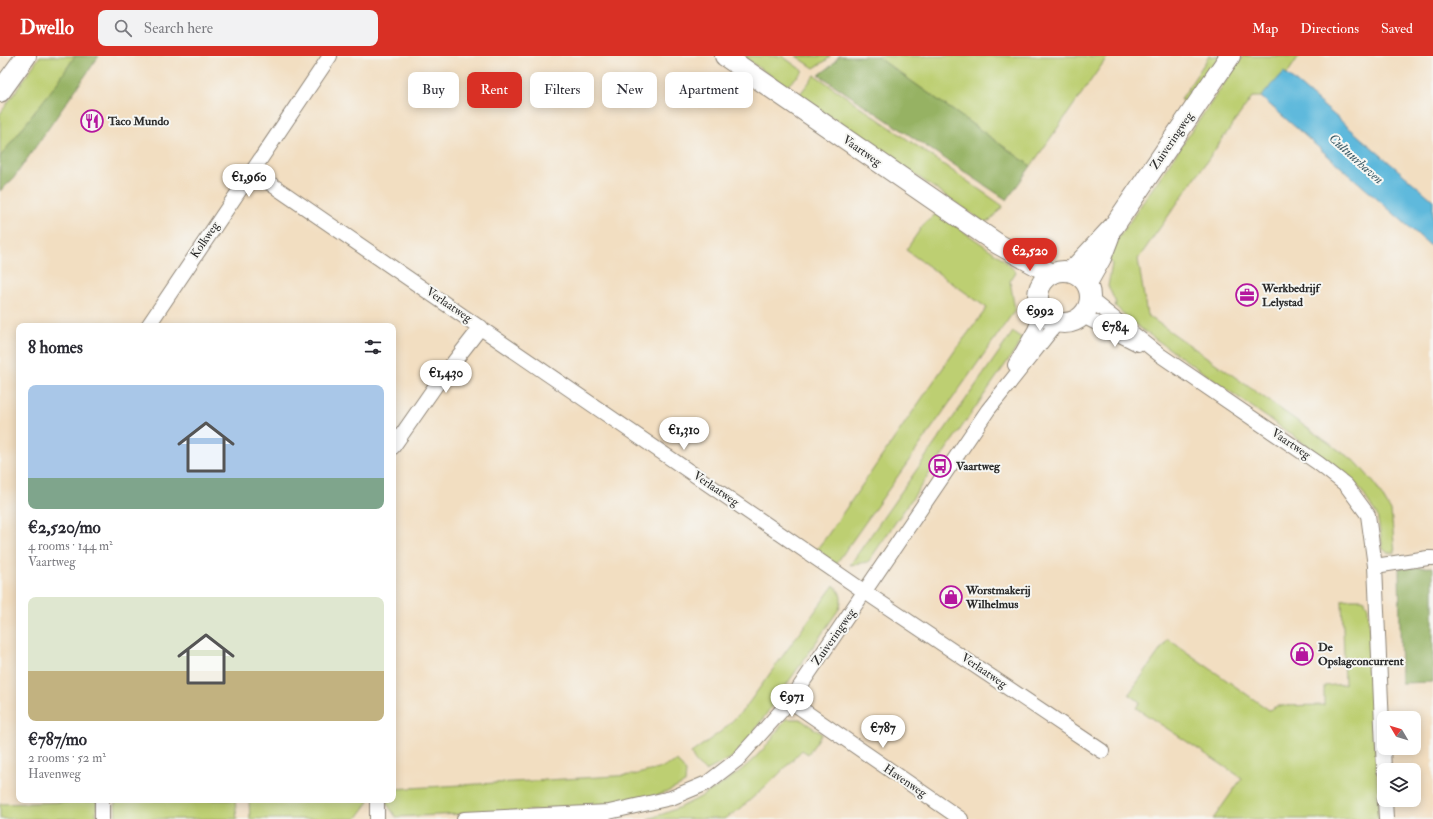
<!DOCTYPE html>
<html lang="en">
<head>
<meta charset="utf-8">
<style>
	body { margin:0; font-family:"IM FELL Double Pica",serif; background:#f2f2f3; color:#2b2b33; height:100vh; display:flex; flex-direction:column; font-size:15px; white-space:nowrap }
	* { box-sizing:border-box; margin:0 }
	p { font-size:13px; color:#7c7c81 }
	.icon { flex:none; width:22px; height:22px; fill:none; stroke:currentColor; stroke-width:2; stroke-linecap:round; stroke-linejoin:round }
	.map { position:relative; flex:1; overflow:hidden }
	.details { position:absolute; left:16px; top:267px; width:380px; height:480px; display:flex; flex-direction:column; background:#fff; border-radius:8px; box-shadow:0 2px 10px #0003 }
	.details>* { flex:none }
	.top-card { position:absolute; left:408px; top:16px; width:380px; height:36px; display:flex; gap:8px }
	.needle { width:26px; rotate:308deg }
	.fabs { position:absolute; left:1377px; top:655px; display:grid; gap:8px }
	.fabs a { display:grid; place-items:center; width:44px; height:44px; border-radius:8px; background:#fff; box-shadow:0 2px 10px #0003; font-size:20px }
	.price { position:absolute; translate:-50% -34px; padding:0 9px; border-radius:14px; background:#fff; color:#222; font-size:13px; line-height:26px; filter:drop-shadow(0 1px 2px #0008) }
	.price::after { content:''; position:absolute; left:50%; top:24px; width:12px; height:9px; margin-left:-6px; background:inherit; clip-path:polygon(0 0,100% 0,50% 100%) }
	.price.selected { background:#d93025; color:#fff }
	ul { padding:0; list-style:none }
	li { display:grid; align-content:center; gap:8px; height:212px; padding:0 12px }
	li span { display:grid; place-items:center; height:124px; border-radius:8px; color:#555 }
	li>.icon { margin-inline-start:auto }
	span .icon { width:72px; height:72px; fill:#fffc; stroke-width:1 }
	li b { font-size:17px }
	h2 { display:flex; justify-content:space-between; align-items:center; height:48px; padding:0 12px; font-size:17px }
	.pill { padding:0 14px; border-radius:8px; background:#fff; box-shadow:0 2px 10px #0003; font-size:14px; line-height:36px }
	.pill.selected { background:#d93025; color:#fff }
	header { display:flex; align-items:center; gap:24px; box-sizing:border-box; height:56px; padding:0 20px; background:#d93025; color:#fff }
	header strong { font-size:19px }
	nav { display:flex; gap:22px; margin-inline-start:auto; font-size:14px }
	.search { width:280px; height:36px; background:#f2f2f3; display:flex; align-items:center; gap:10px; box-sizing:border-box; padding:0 14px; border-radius:8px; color:#7c7c81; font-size:15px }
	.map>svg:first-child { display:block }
	.green { fill:#bdcf72; stroke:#747d4e }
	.forest { fill:#96b264; stroke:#606e48 }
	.water { fill:#5eb9dc; stroke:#447284 }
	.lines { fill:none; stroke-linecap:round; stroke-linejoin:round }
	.street-casing { stroke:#8e8476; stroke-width:16 }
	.secondary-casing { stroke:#8e8476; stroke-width:22 }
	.street { stroke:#fff; stroke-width:14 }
	.secondary { stroke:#fff; stroke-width:20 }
	.labels { text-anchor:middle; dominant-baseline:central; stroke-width:4; stroke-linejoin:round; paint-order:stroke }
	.poi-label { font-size:12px; font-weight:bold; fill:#2b2b2b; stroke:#f6f6f2; text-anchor:start }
	.street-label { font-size:12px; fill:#2b2b2b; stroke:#f6f6f2 }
	.water-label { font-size:13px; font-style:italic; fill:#3d5d69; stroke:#f6f6f2 }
</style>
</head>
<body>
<header>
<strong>Dwello</strong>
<div class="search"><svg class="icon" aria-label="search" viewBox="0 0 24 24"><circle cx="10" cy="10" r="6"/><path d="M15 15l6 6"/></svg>Search here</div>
<nav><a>Map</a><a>Directions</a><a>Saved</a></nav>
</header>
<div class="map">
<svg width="1433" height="763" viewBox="0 0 1433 763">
	<rect width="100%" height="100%" fill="#f6f6f2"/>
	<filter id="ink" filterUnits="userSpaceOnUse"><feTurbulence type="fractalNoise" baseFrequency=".025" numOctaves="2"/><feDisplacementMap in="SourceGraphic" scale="8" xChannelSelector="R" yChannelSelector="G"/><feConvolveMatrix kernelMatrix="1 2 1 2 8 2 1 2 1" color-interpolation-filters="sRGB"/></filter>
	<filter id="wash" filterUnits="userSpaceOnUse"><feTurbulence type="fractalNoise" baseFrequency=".012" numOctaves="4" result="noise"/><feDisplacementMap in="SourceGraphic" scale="16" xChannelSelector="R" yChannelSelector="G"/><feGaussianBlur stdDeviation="0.9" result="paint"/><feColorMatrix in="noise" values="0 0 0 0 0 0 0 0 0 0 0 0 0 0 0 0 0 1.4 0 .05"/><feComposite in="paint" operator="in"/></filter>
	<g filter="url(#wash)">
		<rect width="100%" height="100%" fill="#f2dec1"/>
		<g class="green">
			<polygon points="40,0 87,0 0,114 0,58"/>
			<polygon points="741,0 782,0 803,15 787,30"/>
			<polygon points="796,0 830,0 827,4 814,12"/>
			<polygon points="876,0 1108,0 1031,110"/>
			<polygon points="1209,0 1220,0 1186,49 1181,43"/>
			<polygon points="1243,0 1299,0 1287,18 1284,17 1261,41 1252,41 1138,203 1147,259 1357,407 1375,428 1391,455 1395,497 1388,497 1383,493 1377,459 1359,431 1329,405 1137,270 1115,250 1116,247 1108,230 1112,208 1107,201 1113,190"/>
			<polygon points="815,19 1003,150 991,164 984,166 799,39"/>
			<polygon points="937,157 1002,202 1016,216 1010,225 1015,254 836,508 816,494 827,480 956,293 987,252 906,194 923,169"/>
			<polygon points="1013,276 1023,283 868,506 850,509"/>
			<path d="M834,529C841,537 843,542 839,553L753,677L733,701L706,715C699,710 694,706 691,697L723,674L745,652Z"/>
			<polygon points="1350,543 1363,543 1368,551 1379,763 1213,763 1242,722 1136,652 1140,646 1129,638 1168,583 1269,654 1277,650 1324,649 1324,630 1345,628 1342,544"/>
			<path d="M786,663H800L822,678L808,698L802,694L778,719L740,753L724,763H647C688,752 738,723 766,690C774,682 779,672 786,663Z"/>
			<path d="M677,705L686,716L685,727C638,754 581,753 527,755C484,757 440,759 396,761L387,748V744H393V733L633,719L658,713Z"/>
			<polygon points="136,744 235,744 237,763 116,763 115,745"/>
			<polygon points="249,744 369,744 368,747 356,763 250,763"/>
			<polygon points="97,745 96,763 0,763 0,748"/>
		</g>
		<g class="forest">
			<polygon points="75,0 99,0 13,123 0,135 0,101 57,27"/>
			<polygon points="839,0 876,0 1031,110 1007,144 819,19 831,10"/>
			<polygon points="1433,511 1433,626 1401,627 1399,512"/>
		</g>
		<polygon class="water" points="1284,16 1433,144 1433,192 1261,41"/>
	</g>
	<g filter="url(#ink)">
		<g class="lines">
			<g class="street-casing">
				<g id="street">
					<polyline points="252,115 865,536 1102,695"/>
					<polyline points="1091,244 1160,299 1318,407 1346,429 1368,459 1375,510 1384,714"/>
					<polyline points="1083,260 1138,288"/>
					<polyline points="148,270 330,0"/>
					<polyline points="1015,309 1035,274 1042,256"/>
					<polyline points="393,391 439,325 481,271"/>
					<polyline points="1375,510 1428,502 1433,502"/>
					<polyline points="790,645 961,763"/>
					<polyline points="1385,744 1386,763"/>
					<polyline points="102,763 102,744"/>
					<polyline points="377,763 377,744"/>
					<polyline points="464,763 609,756 671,742 707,727 737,704 790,645 988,354 1057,267"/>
				</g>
			</g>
			<g class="secondary-casing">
				<g id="secondary">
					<polyline points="725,0 998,188 1052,218"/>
					<polyline points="0,36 26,0"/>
					<circle cx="1064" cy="241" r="26"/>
					<polyline points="1072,215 1114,170 1230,0"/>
					<polyline points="1087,227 1101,202 1109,181"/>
				</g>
			</g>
			<use href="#street" class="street"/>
			<use href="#secondary" class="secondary"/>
		</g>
	</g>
	<defs>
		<g id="restaurant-ring" transform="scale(1.15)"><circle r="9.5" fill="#f6f6f2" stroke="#b5179e" stroke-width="1.5"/><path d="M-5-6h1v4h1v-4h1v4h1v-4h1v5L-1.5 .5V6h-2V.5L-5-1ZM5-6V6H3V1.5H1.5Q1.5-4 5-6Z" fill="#b5179e"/></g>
		<g id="office-ring" transform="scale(1.15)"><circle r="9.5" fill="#f6f6f2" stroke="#b5179e" stroke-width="1.5"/><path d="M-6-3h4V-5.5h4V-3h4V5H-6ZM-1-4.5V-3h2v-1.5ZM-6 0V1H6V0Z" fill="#b5179e"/></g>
		<g id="bus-ring" transform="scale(1.15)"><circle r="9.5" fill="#f6f6f2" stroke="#b5179e" stroke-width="1.5"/><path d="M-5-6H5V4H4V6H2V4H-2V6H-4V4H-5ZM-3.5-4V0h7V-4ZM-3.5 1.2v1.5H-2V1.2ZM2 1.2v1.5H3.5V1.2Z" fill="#b5179e"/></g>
		<g id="shop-ring" transform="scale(1.15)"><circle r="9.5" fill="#f6f6f2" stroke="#b5179e" stroke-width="1.5"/><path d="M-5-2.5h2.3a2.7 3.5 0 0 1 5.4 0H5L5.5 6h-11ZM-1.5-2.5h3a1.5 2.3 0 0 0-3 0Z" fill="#b5179e"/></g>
	</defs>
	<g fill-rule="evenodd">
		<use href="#restaurant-ring" x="92" y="65"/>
		<use href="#office-ring" x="1247" y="239"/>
		<use href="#bus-ring" x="940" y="410"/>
		<use href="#shop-ring" x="951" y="541"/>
		<use href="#shop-ring" x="1302" y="598"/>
	</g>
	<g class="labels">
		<g class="poi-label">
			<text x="108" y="65">Taco Mundo</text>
			<text x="1262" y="232">Werkbedrijf<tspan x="1262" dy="14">Lelystad</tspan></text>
			<text x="956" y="410">Vaartweg</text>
			<text x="966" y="534">Worstmakerij<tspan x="966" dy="14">Wilhelmus</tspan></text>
			<text x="1318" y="591">De<tspan x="1318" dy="14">Opslagconcurrent</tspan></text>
		</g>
		<g class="street-label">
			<text transform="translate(1172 85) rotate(-56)">Zuiveringweg</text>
			<text transform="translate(862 95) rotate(35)">Vaartweg</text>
			<text transform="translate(205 184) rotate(-56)">Kolkweg</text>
			<text transform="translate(449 249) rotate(34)">Verlaatweg</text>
			<text transform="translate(1291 388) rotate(34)">Vaartweg</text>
			<text transform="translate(716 433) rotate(34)">Verlaatweg</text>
			<text transform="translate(834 581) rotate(-55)">Zuiveringweg</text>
			<text transform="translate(984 615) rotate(34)">Verlaatweg</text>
			<text transform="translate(905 725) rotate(34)">Havenweg</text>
		</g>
		<g class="water-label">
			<text transform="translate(1356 103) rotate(42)">Cultuurhaven</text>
		</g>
	</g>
</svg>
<div class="fabs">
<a><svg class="needle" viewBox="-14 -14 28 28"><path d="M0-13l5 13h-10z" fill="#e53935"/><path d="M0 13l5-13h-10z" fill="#7c7c81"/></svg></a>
<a><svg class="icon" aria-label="layers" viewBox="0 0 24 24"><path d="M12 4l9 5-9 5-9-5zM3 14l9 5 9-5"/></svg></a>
</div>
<b class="price" style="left:249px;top:142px">€1,960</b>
<b class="price selected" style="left:1030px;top:216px">€2,520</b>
<b class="price" style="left:1040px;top:276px">€992</b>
<b class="price" style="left:1115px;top:292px">€784</b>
<b class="price" style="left:446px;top:338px">€1,430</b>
<b class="price" style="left:684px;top:395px">€1,310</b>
<b class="price" style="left:792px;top:662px">€971</b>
<b class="price" style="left:883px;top:693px">€787</b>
<div class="top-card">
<a class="pill">Buy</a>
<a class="pill selected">Rent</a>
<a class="pill">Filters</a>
<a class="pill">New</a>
<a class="pill">Apartment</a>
</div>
<section class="details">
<h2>8 homes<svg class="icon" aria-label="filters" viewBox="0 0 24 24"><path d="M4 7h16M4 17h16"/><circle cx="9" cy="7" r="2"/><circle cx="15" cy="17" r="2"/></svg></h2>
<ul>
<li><span style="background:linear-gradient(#a9c7e8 75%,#7fa58c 0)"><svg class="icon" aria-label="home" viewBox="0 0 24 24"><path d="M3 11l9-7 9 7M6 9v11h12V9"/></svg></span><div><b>€2,520/mo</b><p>4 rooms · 144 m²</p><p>Vaartweg</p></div></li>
<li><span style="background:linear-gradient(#dfe7d0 60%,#c2b280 0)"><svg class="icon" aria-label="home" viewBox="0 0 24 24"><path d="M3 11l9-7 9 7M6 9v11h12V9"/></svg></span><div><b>€787/mo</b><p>2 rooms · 52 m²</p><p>Havenweg</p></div></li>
</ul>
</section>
</div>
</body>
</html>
